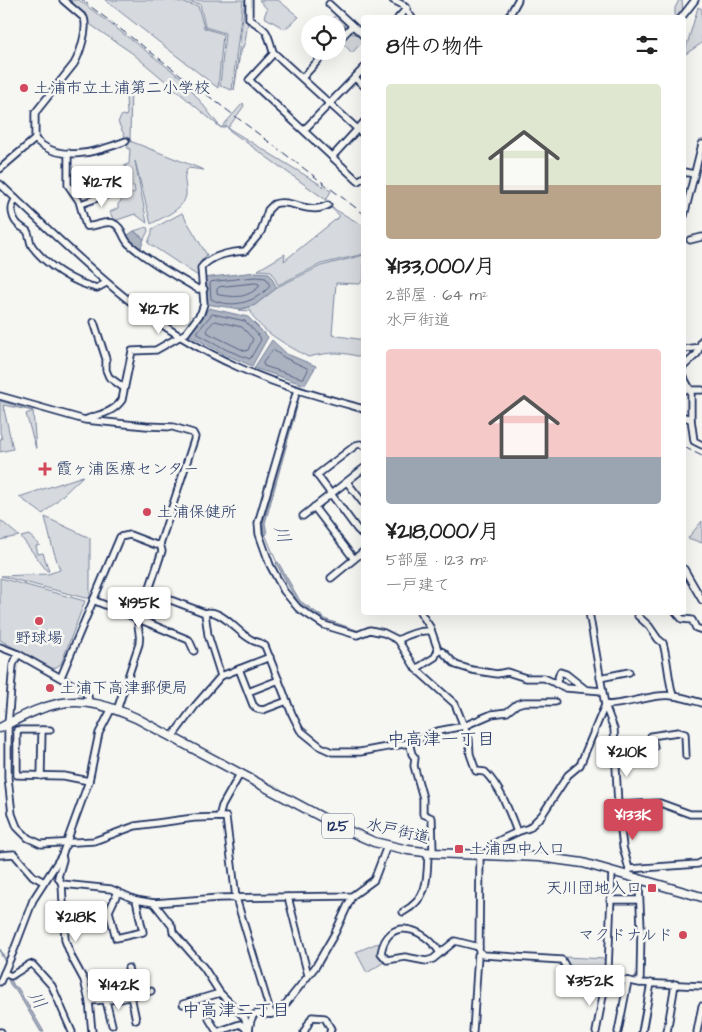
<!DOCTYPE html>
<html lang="ja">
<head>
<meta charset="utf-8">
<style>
	body { margin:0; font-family:"Architects Daughter","Klee One",sans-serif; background:#f2f2f2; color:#222; height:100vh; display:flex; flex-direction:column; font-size:19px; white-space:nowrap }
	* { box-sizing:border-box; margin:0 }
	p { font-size:16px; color:#767676 }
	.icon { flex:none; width:28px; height:28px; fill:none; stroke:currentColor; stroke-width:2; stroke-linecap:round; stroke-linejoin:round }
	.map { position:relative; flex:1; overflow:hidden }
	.sheet { position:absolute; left:361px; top:15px; width:325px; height:600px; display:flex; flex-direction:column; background:#fff; border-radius:5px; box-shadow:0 5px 20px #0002 }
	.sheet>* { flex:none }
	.tools { position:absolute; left:301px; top:15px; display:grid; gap:10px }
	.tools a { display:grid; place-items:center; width:45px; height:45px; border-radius:50%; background:#fff; box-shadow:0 5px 20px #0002; font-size:25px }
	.price { position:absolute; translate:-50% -42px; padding:0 11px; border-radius:5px; background:#fff; color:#222; font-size:16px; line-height:32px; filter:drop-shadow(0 1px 2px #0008) }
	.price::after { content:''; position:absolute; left:50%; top:30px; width:15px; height:11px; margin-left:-8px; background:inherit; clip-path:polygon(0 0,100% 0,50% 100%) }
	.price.selected { background:#d1495b; color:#fff }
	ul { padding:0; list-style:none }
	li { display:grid; align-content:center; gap:10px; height:265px; padding:0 25px }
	li span { display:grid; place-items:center; height:155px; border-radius:5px; color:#555 }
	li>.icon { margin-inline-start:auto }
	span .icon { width:90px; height:90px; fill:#fffc; stroke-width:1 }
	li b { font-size:21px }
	h2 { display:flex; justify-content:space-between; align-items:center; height:60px; padding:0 25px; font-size:21px }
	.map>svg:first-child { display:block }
	.green { fill:#d6d9dd; stroke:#78849e }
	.water { fill:#abb2c0; stroke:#717e99 }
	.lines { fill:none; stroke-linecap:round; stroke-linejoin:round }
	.shore { stroke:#556385; stroke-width:1 }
	.stream { stroke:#717e99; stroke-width:1 }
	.minor-casing { stroke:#1b2f5e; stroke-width:9 }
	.highway-casing { stroke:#1b2f5e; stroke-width:11 }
	.minor { stroke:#f6f6f2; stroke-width:5.5 }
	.highway { stroke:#f6f6f2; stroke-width:8 }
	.rail { stroke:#1b2f5e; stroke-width:1; stroke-dasharray:8 4; stroke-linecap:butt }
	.poi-dot { fill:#d1495b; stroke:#f6f6f2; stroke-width:2 }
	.labels { text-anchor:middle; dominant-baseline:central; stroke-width:5; stroke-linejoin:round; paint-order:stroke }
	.shield { fill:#f6f6f2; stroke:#5d6b8a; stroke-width:1 }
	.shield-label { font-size:15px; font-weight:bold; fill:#1b2f5e }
	.poi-label { font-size:16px; fill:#1b2f5e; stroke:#f6f6f2; text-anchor:start }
	.street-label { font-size:16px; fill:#1b2f5e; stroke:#f6f6f2 }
	.water-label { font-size:18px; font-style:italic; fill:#46567b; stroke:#f6f6f2 }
	.neighbourhood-label { font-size:18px; fill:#1b2f5e; stroke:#f6f6f2 }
</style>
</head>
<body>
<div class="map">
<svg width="702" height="1032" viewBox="0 0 702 1032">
	<rect width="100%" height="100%" fill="#f6f6f2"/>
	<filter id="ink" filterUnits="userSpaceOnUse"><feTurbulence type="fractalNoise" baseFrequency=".02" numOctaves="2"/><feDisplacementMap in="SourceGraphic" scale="10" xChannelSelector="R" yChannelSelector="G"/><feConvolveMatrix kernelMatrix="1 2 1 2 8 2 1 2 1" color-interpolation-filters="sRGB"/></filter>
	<g filter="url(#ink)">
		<g class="green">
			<polygon points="67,0 79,0 183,79 221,128 243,103 244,106 228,128 331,191 326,200 229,130 227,126 221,128 132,53 88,23 86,16"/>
			<polygon points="105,0 172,0 198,6 204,28 223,34 218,88"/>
			<polygon points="181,0 243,0 232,90 220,86 225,33 205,27 200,4"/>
			<polygon points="245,0 247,0 248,21 245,42 240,54 234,90"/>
			<polygon points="259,0 278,0 299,17 285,29 264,17 267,9"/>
			<polygon points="679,0 682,0 683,12 675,18 675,8"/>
			<polygon points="698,7 702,9 702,43 684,55"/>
			<polygon points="336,15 344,23 345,28 339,34 338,32 338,24 328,23"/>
			<polygon points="350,33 355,34 363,41 352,53 342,42"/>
			<path d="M125,82H131L130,141L204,170L188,168C182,179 186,180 186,191C188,208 163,217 151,224L135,161L147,223L135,214L114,221L110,212L118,208V204L124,198L135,192L134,186L127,185L125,176L126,175L125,165L129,164L130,149H128L127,141L118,122L122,115L126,116L127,113Z"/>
			<polygon points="329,206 364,226 364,254 321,264 278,285 271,271 258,270 285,254 284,261 340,216"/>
			<path d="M182,213L207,255C199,262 197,266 198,276L148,243L152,233V229Z"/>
			<polygon points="147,227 148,231 144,239 134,231"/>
			<path d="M364,255V277L360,284L336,283L332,335L364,340V358C341,351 331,352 308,357C291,347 255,329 251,311L239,310L255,305L277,287L321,266Z"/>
			<polygon points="0,401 33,411 36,449 26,414 33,411 3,405 13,449 0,452 0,439 2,439 0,432"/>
			<polygon points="83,476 43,514 19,497"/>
			<polygon points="45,517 90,538 90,598 85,598 1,576 48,574 60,570 52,546"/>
			<polygon points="0,520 19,536 0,540"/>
			<polygon points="702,521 702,543 688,538"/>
			<polygon points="29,535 40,545 36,546 38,554 43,553 49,571 47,571 21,537"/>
			<polygon points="0,578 85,601 61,664 53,669 0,640"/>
			<polygon points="383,943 381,953 387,960 367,973 356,952 375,944"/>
			<path d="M564,957L607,959L604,981C585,985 570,974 564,957Z"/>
		</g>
		<g class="water">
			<polygon points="134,231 144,239 140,251 125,237"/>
			<polygon points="256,272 269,273 277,288 255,305 241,309 205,304 203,278"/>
			<polygon points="209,308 248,317 268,337 252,366 224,354 189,335"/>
			<polygon points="272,340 287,354 316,366 305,385 254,368"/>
			<polygon points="294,406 297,407 265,523 267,534 264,535 263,523"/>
			<polygon points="278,562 300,601 327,620 357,630 357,633 325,622 298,603 276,563"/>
			<path d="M0,949C8,961 8,974 14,986L18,988L44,1032H41L16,990C5,984 8,970 4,960C2,956 0,954 0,949Z"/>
		</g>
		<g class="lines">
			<g class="shore">
				<path d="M256,277L266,278L270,286C255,303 231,309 211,299L210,284L211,282Z"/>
				<path d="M256,283L259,284V287C244,299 237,297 219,295L217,293V289L219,287Z"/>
				<polygon points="213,314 245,321 260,337 261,340 250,359 227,350 198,334 198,331 211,315"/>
				<polygon points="215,321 242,327 253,339 248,350 245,351 208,333 207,329"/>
				<polygon points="273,350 285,358 307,368 308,370 304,378 301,378 264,366 263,363"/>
			</g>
			<polyline class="stream" points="265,534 277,563"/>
			<g class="minor-casing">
				<g id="minor">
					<path d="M63,0L84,18C88,28 80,54 74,64L35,113V139C59,164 98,152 126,141"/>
					<path d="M249,0V19C268,31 267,30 273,52L364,135"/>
					<polyline points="393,0 403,5 412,18"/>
					<polyline points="329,4 364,36"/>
					<polyline points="398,18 407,8"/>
					<polyline points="508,18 518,0"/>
					<polyline points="681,18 695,0"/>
					<polyline points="338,41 352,26"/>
					<polyline points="274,53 249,80 358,181 364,177"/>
					<polyline points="302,78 327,51"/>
					<polyline points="355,78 364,86"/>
					<polyline points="304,130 364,68"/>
					<path d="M68,153V185L79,201L86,226C95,228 103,220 113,223C123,227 122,238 129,244C150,262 174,275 198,289H204"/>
					<polyline points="332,157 364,122"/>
					<polyline points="0,169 35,139"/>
					<polyline points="684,172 694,174"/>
					<path d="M0,184C76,255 141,324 238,367C279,386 321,397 364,409"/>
					<path d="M16,199C9,207 12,220 20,226C22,228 25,229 27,231C30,235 29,241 32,246C46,265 73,283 97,288L106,283"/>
					<polyline points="81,204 116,191"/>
					<polyline points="684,216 702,144"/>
					<polyline points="690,240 702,237"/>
					<polyline points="94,322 106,359 106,370 109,377 124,388"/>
					<polyline points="684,349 702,347"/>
					<polyline points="684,366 697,354 702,340"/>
					<polyline points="684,378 691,391 691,419 694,441 702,445"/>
					<path d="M297,390L258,523L259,534L270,565L284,591L298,608L324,625L357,635L370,630L384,633L398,640L416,669L455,704L469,739L470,754L476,771L485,772C501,788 509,811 517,832L529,828L542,815L568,775L580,765L605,705L614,729L618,805L623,847L629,869L628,875"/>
					<polyline points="684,390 702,390"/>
					<polyline points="0,396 85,420 146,426 173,427 193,433 195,437 160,544 156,545 130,535 120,537 61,677"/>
					<polyline points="684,417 691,419"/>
					<path d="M87,419C100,414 113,413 122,400L132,351L156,350L186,333L201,313L204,304L201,268C211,255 230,252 245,251L261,232L268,210L274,204C291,198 309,216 328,205"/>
					<polyline points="364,446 360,444 356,445 317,475 357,529 364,536"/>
					<polyline points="347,482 364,504"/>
					<polyline points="314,507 354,559"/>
					<polyline points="303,516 364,468"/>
					<polyline points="160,544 162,551 145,602 153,598 160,596 205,613 208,635 221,676 195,706 172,737"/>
					<polyline points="684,569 702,600"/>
					<polyline points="331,578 364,551"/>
					<polyline points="93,600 189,640 194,651"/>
					<path d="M589,612L605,705C623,705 641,698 659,696C674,694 688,699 702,703"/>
					<polyline points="676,612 682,619 692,620 696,628 702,630"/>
					<path d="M205,613C209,612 213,612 217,614C231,620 240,635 254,641C259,643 261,642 265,646L292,714L300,730L321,747L332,752H360L409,743L438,731L464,726L492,714L507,712L517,704L524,702H555"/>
					<path d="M638,616L649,626L658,639L663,643C668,661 668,678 673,696"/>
					<path d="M398,640C409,634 419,630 431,631"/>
					<polyline points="0,647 18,654 82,690 88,696 89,703"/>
					<polyline points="438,650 443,652 456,665 472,670 497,674 507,672 526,678 544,678 566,688 602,691"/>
					<polyline points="18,654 13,665 8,724 8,778 12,814 17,827 28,838 41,844 94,841 135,826 194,818 226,817 236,898 271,1014"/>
					<polyline points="239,669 253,705 257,709 263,710 287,701"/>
					<polyline points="416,669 435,657 438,650 430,627 420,612"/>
					<polyline points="221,676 270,657"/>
					<polyline points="600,678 629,672"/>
					<polyline points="556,684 560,672 566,674 585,689"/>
					<polyline points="248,692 279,680"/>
					<path d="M117,710L139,644C141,634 138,632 138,623C138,616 143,609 145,602"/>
					<polyline points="50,730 17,730 17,775 64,776 89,781"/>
					<polyline points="409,743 412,754 415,758 414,766 423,798 423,814 432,818 433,853"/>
					<polyline points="615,752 654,747 651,736 678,732 685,734 686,756"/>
					<polyline points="41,776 42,730"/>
					<polyline points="618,805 660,803 690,814 702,814"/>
					<polyline points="219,817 222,806 240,774"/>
					<polyline points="0,855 14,854 33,876 44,882"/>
					<polyline points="62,855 63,860 58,877 62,884 65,940 72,958 84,980 89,1001 92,1032"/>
					<path d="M480,855L479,947V951L483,955L562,960C573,982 581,982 605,985"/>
					<path d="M486,855C489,842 506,838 517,832"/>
					<polyline points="629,869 698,864 702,862"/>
					<polyline points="62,884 111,889 136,900 154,903 219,898 352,896 374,880 387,846"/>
					<polyline points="118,892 109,911 116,938 143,932 136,900"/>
					<polyline points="288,897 308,975"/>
					<polyline points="610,900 639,900"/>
					<polyline points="154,903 172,926 173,932 204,968 220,993 245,1018 247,1028"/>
					<path d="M403,912C429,898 427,879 428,853"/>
					<path d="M440,953C425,928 388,915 381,953L387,960L405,957L426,961L433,959L455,941L479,947"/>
					<polyline points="128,968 135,995"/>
					<polyline points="4,973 11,976 30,964 33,965 52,986 72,1032"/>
					<polyline points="606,977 640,983 702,986"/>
					<polyline points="0,982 14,950 33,900 62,855 89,781 99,733 112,708"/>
					<polyline points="640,983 641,927 639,884 641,879"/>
					<polyline points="131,996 136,1020"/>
					<polyline points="89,1001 121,999 151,991"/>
					<polyline points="106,1001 112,1025"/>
					<polyline points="183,1004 220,993"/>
					<polyline points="209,1019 217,1032"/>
					<polyline points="0,1032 1,1032"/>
					<polyline points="217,1032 240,1024 247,1029"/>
					<path d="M249,1032C252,999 263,1022 280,1011L316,966L335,933L352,896"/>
					<polyline points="304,1032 312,1017 325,1018 331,1029 330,1032"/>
					<polyline points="473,1032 478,955 480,953"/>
					<polyline points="596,1032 608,970 612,871"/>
					<polyline points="618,1032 628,981"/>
					<polyline points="642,1032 651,983"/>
					<polyline points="667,1032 675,984"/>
					<polyline points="697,1032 702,1006"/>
				</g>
			</g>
			<g class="highway-casing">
				<path id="highway" d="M0,728C54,699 79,692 136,718L342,828L374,842L408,850L433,853L539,857L583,863L702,897"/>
			</g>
			<use href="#minor" class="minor"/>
			<use href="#highway" class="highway"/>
			<g class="rail">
				<polyline points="82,0 364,214"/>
				<polyline points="684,447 702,456"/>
			</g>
		</g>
	</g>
	<g class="poi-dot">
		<circle cx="24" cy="88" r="5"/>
		<path d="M42.5 461.5h5v5h5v5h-5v5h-5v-5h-5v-5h5z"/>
		<circle cx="147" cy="512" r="5"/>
		<circle cx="39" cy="621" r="5"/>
		<circle cx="50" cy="688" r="5"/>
		<rect x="454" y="844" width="10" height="10" rx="2.5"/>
		<rect x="647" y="883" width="10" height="10" rx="2.5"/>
		<circle cx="683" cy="935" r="5"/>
	</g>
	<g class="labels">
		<rect class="shield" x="322" y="813.5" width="32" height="25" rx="4"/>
		<g class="shield-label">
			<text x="338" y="826">125</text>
		</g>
		<g class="poi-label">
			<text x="34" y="88">土浦市立土浦第二小学校</text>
			<text x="56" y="469">霞ヶ浦医療センター</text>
			<text x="157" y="512">土浦保健所</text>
			<text x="39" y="638" text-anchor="middle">野球場</text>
			<text x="60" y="688">土浦下高津郵便局</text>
			<text x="469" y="849">土浦四中入口</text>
			<text x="642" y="888" text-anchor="end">天川団地入口</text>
			<text x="673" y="935" text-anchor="end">マクドナルド</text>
		</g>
		<g class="street-label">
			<text transform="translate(398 831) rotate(13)">水戸街道</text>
		</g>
		<g class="water-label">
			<text transform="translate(282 534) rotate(72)">川</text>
			<text transform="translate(37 1000) rotate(58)">川</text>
		</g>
		<g class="neighbourhood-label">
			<text x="441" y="739">中高津一丁目</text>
			<text x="236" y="1010">中高津二丁目</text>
		</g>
	</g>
</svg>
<div class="tools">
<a><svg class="icon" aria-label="locate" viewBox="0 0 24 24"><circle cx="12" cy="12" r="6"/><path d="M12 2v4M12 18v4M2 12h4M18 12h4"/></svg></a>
</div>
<b class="price" style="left:102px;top:208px">¥127K</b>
<b class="price" style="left:159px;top:335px">¥127K</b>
<b class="price" style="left:139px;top:629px">¥195K</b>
<b class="price" style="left:627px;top:778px">¥210K</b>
<b class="price selected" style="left:633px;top:841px">¥133K</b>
<b class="price" style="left:76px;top:943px">¥218K</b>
<b class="price" style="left:590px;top:1007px">¥352K</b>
<b class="price" style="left:119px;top:1011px">¥142K</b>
<section class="sheet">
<h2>8件の物件<svg class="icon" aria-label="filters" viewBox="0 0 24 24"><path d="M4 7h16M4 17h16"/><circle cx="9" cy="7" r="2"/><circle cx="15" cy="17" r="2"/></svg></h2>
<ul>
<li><span style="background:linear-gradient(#dfe7d0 65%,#b9a48a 0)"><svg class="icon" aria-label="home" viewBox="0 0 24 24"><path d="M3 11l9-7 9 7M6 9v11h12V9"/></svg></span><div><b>¥133,000/月</b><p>2部屋 · 64 m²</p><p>水戸街道</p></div></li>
<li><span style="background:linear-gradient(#f6c9c9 70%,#9aa5b1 0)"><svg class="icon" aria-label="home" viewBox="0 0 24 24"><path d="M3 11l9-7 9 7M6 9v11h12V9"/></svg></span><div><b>¥218,000/月</b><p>5部屋 · 123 m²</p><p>一戸建て</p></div></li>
</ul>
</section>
</div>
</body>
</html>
